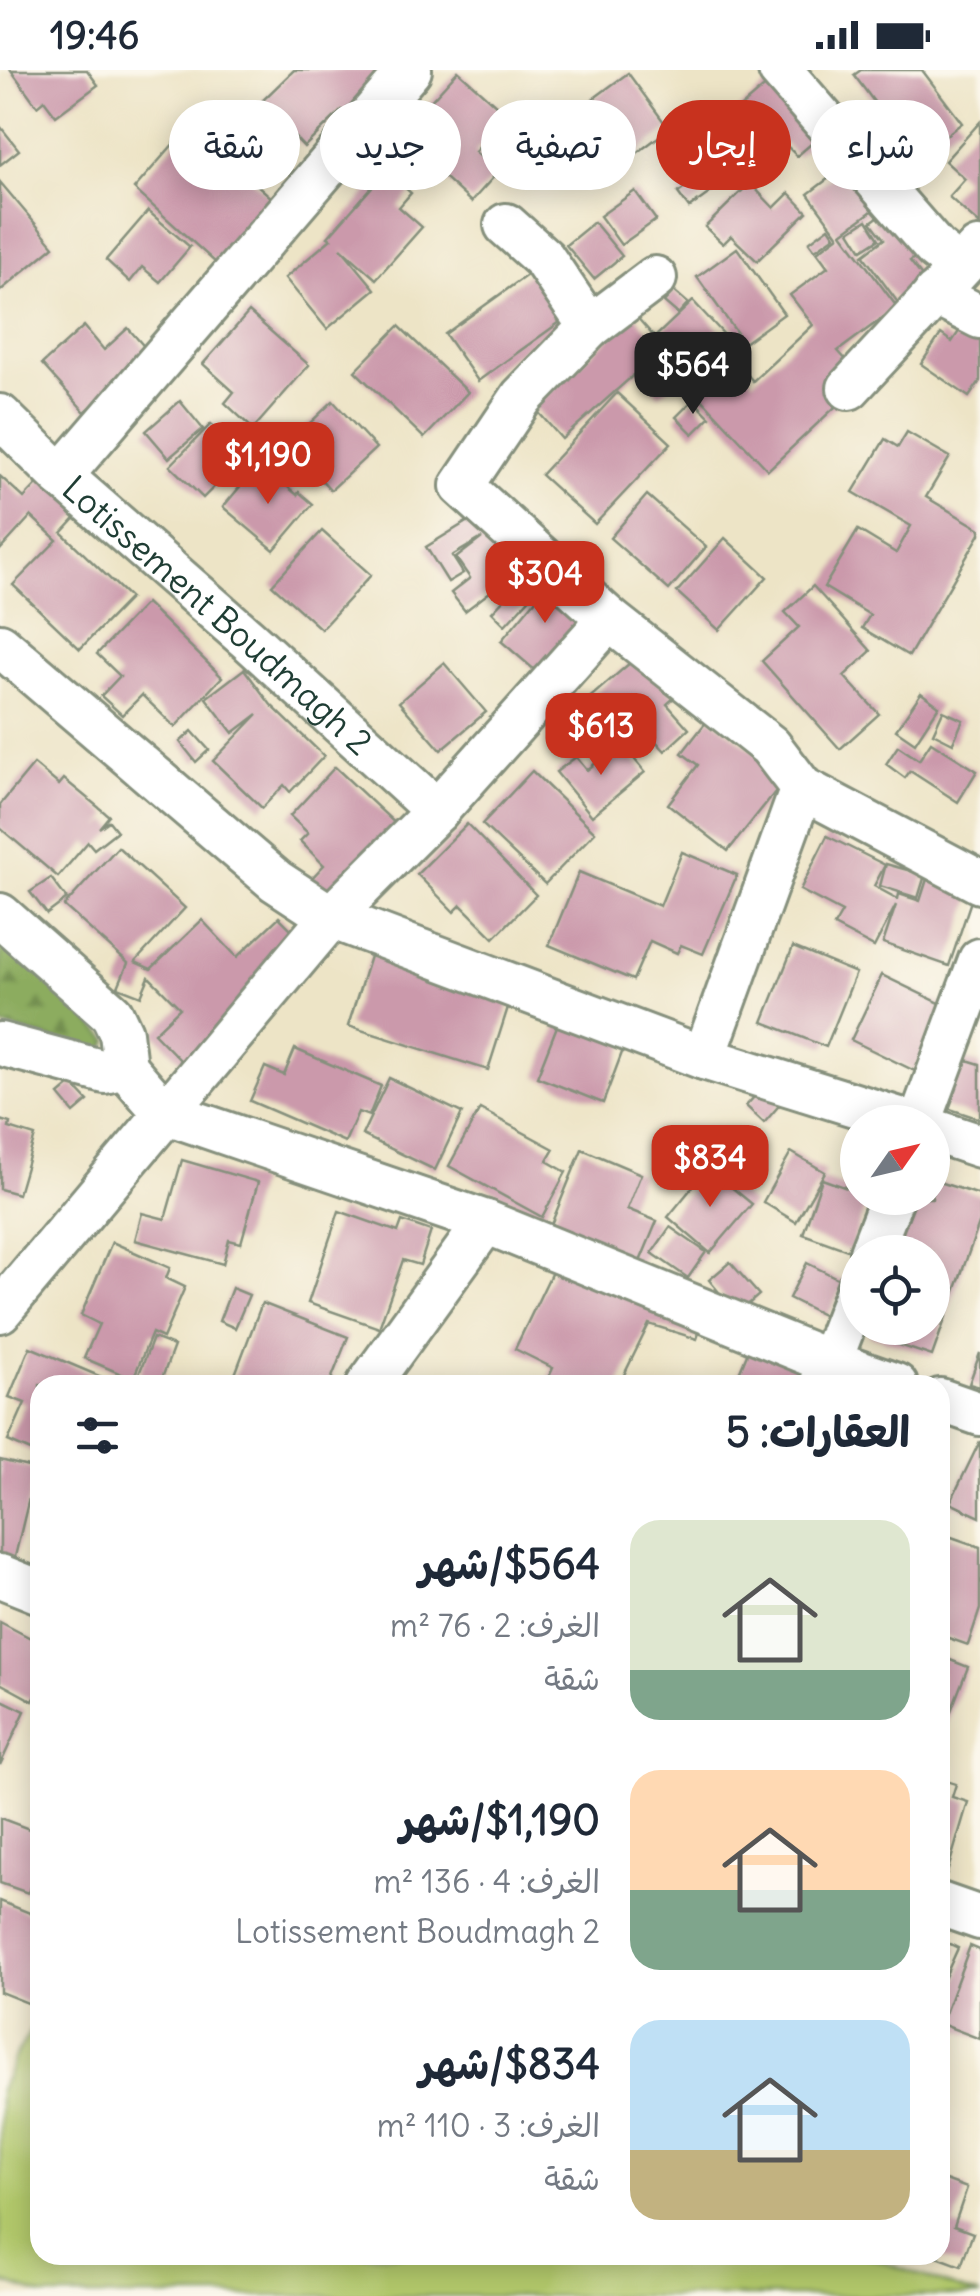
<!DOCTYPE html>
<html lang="ar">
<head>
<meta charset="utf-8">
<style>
	body { margin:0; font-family:Delius,"Playpen Sans Arabic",sans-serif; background:#f2f2f3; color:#1f2937; direction:rtl; height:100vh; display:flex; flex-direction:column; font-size:38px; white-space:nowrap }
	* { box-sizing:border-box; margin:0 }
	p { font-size:32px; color:#747a83 }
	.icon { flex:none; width:55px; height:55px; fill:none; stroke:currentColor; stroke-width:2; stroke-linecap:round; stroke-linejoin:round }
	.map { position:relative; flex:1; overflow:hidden; direction:ltr }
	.drawer { position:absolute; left:30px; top:1305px; width:920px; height:890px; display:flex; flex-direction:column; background:#fff; border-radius:30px; box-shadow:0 5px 25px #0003; direction:rtl }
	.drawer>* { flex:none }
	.banner { position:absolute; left:30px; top:30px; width:920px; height:90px; direction:rtl; display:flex; gap:20px }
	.needle { width:65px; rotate:56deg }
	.tools { position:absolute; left:840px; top:1035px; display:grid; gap:20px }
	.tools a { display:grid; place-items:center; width:110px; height:110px; border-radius:50%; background:#fff; box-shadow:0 5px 25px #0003; font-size:50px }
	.price { position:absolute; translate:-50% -85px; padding:0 22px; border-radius:20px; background:#c8321e; color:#fff; font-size:32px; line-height:65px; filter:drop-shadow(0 2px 5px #0008) }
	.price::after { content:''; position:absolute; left:50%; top:60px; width:30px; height:22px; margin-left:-15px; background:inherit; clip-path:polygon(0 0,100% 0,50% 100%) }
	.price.active { background:#222; color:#fff }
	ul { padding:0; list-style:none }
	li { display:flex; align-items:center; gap:30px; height:250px; padding:0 40px }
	li span { display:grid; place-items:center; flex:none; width:280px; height:200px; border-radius:30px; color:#555 }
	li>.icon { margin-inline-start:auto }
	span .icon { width:120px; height:120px; fill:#fffc; stroke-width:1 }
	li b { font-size:42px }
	h2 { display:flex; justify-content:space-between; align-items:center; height:120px; padding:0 40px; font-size:42px }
	.tag { padding:0 35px; border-radius:45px; background:#fff; box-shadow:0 5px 25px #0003; font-size:35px; line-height:90px }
	.tag.active { background:#c8321e; color:#fff }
	.status { display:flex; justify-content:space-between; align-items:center; height:70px; padding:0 50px; background:#fff; direction:ltr }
	.status svg { height:28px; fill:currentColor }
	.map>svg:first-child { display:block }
	.green { fill:#b1c76b; stroke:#688250; stroke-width:2.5 }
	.forest { fill:url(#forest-firs); stroke:#56744a; stroke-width:2.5 }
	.building { fill:#cb99ab }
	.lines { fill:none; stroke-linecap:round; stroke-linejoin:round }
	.minor-casing { stroke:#86907d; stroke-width:48 }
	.minor { stroke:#fff; stroke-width:42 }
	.labels { text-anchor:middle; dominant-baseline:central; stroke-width:10; stroke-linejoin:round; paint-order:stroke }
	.street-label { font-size:35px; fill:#1f3d34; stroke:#fbf7ec }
</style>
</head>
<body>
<div class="status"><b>19:46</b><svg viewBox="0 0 49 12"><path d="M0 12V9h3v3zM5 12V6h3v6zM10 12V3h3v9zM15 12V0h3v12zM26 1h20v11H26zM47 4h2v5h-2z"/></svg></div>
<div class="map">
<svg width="980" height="2226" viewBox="0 0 980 2226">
	<defs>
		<pattern id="forest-firs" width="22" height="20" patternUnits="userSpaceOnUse" patternTransform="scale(2.5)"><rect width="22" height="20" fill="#8cac5f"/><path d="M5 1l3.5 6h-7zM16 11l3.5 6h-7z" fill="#728d4f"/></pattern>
	</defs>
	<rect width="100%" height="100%" fill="#fbf7ec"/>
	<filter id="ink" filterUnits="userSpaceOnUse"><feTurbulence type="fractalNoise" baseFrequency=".01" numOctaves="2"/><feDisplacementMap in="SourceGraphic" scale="20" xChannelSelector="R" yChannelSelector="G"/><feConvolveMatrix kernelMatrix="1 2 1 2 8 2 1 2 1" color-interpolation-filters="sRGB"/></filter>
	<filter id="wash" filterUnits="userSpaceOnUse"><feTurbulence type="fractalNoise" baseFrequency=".0048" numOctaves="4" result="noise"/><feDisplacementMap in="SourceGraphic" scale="40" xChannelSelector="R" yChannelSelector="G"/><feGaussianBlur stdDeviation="2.25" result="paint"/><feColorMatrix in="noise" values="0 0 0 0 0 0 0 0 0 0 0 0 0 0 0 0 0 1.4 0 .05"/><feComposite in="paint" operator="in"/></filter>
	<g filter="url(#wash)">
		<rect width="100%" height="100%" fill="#ede4c6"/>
		<polygon class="green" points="40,1947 40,2185 863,2185 980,2226 44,2226 0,2211 0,2020 15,1986"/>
		<polygon class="forest" points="0,862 109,970 101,983 0,955"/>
		<g id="blocks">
			<g class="building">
				<polygon points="11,0 87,0 98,15 56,46 44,30 37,36"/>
				<polygon points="294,0 385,0 356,54 342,40 304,77 261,32"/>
				<polygon points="861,0 922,0 962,53 916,88 854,5"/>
				<polygon points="458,1 508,46 475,82 498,102 471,132 399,66"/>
				<polygon points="628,3 669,59 605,107 563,51"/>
				<polygon points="777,6 825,62 797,86 784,73 751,101 736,82 741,77 721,54"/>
				<polygon points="260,37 293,71 260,105 226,72"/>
				<polygon points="980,52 980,155 949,127 965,109 945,91"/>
				<polygon points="190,55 273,129 216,193 134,119"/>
				<polygon points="0,56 19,80 0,95"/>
				<polygon points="847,62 894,125 842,163 897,237 838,281 864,310 768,400 687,313 693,307 656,266 693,231 740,282 733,289 753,311 813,255 790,225 828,197 817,182 839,166 808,124 833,105 818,84"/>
				<polygon points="722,91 733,106 689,138 678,123"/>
				<polygon points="386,101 411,123 399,137 422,157 376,209 341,178 375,219 327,259 285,208 331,169 328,167"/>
				<polygon points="0,112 54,176 0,221"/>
				<polygon points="750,113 774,138 789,123 807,142 757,191 731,166 723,174 705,157"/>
				<polygon points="635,121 656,150 621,175 600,146"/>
				<polygon points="902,129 934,174 910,191 927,213 899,234 863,185 884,169 871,152"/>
				<polygon points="148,141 190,177 160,212 142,197 130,212 106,190"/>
				<polygon points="867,150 879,169 862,180 850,161"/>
				<polygon points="594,152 622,186 594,209 566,175"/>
				<polygon points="829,157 835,166 815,180 809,172"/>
				<polygon points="737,178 784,244 744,273 697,207"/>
				<polygon points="534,200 567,247 478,311 445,264"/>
				<polygon points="674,221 688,233 678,244 664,232"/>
				<polygon points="249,242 309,295 253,359 225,333 234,322 203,294"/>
				<polygon points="635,245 664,278 643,297 660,285 679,309 659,325 639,300 562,369 533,336"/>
				<polygon points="970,245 980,252 980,311 969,327 921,294 941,264 952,272"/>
				<polygon points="84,256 104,280 128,258 154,288 130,302 85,342 42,294"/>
				<polygon points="399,256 468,322 424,368 355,301"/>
				<polygon points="617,323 671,373 595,454 541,405"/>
				<polygon points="693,330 710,347 693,364 676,347"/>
				<polygon points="180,331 203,359 169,388 146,361"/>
				<polygon points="333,331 376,378 331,420 288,374"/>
				<polygon points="211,354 245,386 203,428 170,396"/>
				<polygon points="907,362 950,387 926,427 980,459 980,464 909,586 862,558 870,545 824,517 858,460 896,483 911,456 853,422 885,369 898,377"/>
				<polygon points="260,393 297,425 299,422 313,434 274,480 223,437"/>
				<polygon points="55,395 93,429 62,463 130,528 80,579 13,515 57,470 31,446 0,480 0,406 24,428"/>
				<polygon points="647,425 706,477 669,520 610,468"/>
				<polygon points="473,448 485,466 495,458 524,496 465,541 451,523 470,508 456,488 482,468 452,486 463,503 448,512 426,477"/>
				<polygon points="322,461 371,505 321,559 272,515"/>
				<polygon points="725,468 767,507 719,560 677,522"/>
				<polygon points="535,496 548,508 505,555 492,542"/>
				<polygon points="552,510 589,540 537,602 501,571"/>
				<polygon points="813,516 871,581 844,606 879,644 840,679 762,591 799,557 785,542"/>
				<polygon points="146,533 222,607 175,657 142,625 122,645 101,626 120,606 97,584"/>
				<polygon points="638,586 675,627 667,634 689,659 665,681 643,657 625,673 587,630"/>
				<polygon points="444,593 486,642 441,680 399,632"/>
				<polygon points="244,599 271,635 324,686 290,722 284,715 262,738 213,691 258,644 233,663 206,628"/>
				<polygon points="921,623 939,636 915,673 896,660"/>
				<polygon points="943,641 963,650 953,673 933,663"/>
				<polygon points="710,647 787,707 728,781 668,734 698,695 682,683"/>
				<polygon points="192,661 209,680 196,692 180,672"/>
				<polygon points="931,672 977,701 958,732 910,701 905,708 886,694 898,676 919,690"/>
				<polygon points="621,673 645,702 592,746 556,702 576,687 587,700"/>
				<polygon points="34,694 59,715 64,709 109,746 99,758 109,751 117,761 94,779 88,772 58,807 0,758 0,735"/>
				<polygon points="335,697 400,758 332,831 310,810 324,795 300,771 308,763 290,746"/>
				<polygon points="532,701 595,762 545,814 482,754"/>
				<polygon points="467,754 536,825 494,868 461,835 454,842 417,804"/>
				<polygon points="827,766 885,795 874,816 898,829 899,824 920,831 927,809 973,825 949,896 883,873 896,835 874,877 834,856 842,842 800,820"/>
				<polygon points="118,777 185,838 135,892 151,899 202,850 237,887 279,847 306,874 186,996 154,963 180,938 149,907 141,926 118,917 128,893 64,836"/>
				<polygon points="682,782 737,805 703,884 681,875 677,883 650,871 633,910 549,875 579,802 660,836"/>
				<polygon points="886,794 925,805 918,828 880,816"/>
				<polygon points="51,808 67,829 47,844 30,822"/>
				<polygon points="793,877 856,903 826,977 763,952"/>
				<polygon points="371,883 511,928 488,1000 348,956"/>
				<polygon points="882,905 946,936 915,1001 851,970"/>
				<polygon points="561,946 626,972 603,1033 537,1007"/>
				<polygon points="295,979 381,1016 369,1046 358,1042 345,1072 250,1031 265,997 284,1005"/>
				<polygon points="957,987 980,994 980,1049 941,1036"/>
				<polygon points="389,1008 462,1043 435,1100 362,1065"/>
				<polygon points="72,1014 88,1031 74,1043 59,1025"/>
				<polygon points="764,1016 782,1032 764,1053 746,1036"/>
				<polygon points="480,1039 554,1079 547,1091 566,1102 542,1147 449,1096"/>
				<polygon points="0,1050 10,1053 9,1058 35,1066 18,1124 0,1119"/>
				<polygon points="582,1079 641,1104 627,1139 657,1151 639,1194 550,1157"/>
				<polygon points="791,1082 825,1102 796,1152 763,1132"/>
				<polygon points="182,1090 258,1112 241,1173 229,1170 223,1194 135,1170 142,1143 165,1149"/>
				<polygon points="708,1098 752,1134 710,1183 668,1147"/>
				<polygon points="822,1109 858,1122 858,1128 868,1128 850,1181 803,1164"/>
				<polygon points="932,1110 980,1125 980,1151 932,1286 869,1265 871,1258 932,1258 932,1182 896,1182 914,1128 932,1128"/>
				<polygon points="339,1141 398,1162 402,1151 431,1161 420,1195 403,1190 379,1258 308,1233"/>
				<polygon points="670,1157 706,1182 688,1208 652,1183"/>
				<polygon points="112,1172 170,1198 166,1208 185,1217 163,1268 152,1263 133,1309 84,1288 99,1254 81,1245"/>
				<polygon points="562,1181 707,1237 697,1269 649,1254 619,1315 555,1315 547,1311 553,1298 515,1279"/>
				<polygon points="730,1192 759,1225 737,1244 709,1210"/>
				<polygon points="807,1193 845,1212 827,1247 789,1228"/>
				<polygon points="232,1218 249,1225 235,1258 219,1251"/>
				<polygon points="262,1233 348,1267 329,1315 231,1315"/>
				<polygon points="153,1268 174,1276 161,1311 139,1304"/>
				<polygon points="751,1274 816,1302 811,1315 734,1315"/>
				<polygon points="30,1277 106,1309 103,1315 40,1315 40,1385 8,1371 25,1333 9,1327"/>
				<polygon points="980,1283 980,1317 969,1314"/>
				<polygon points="980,1371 980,1447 950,1433"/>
				<polygon points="0,1390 36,1399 13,1495 0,1492"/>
				<polygon points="940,1463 980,1477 980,1539 968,1575 940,1565"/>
				<polygon points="0,1552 40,1573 40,1618 33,1631 0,1613"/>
				<polygon points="940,1586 968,1597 940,1669"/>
				<polygon points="0,1629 25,1641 0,1695"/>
				<polygon points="940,1709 956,1714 952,1727 968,1732 947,1803 940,1801"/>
				<polygon points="0,1748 40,1763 40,1788 28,1823 0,1813"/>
				<polygon points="0,1831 40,1847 40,1938 0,1922"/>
				<polygon points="940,1869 958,1878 940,1918"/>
				<polygon points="970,1876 980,1880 980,1969 941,1954"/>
				<polygon points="940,2108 967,2118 954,2156 973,2163 961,2196 932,2185 940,2185"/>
			</g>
		</g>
	</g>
	<g filter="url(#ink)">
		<use href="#blocks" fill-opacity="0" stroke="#86907d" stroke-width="2.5"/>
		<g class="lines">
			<g class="minor-casing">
				<g id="minor">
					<polyline points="780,0 936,179 959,197"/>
					<polyline points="506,155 544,189 590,257"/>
					<polyline points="935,224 980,247"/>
					<polyline points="849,318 978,179"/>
					<path id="s1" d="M0,346L61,406L249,570L437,741"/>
					<polyline points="61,406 410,0"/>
					<polyline points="609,549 770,676 802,718 980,812"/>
					<polyline points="0,575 276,811 331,847 704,988 909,1052"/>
					<polyline points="0,845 112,944 121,963 125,997 164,1042 486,1152 830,1292 896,1315"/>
					<polyline points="0,974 105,1002 125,997"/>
					<polyline points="704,988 802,718"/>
					<polyline points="920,1052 980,890"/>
					<polyline points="932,1060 980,1076"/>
					<polyline points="871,1182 892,1128"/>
					<polyline points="0,1241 331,847 437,741 609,549 462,416 522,327 590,257 655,208"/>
					<polyline points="368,1315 486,1152"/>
					<polyline points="821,1315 858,1219"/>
					<polyline points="940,1330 980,1344"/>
					<polyline points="0,1506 40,1522"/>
					<polyline points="940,1834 980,1848"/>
				</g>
			</g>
			<use href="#minor" class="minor"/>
		</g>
	</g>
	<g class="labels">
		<g class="street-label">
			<text stroke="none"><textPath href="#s1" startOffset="295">Lotissement Boudmagh 2</textPath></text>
		</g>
	</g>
</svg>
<div class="tools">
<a><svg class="needle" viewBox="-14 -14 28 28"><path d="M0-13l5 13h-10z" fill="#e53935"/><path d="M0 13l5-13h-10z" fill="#747a83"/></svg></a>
<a><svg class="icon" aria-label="locate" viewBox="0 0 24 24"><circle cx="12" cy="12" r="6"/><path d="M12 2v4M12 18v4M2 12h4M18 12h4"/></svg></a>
</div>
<b class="price active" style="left:693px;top:347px">$564</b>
<b class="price" style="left:268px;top:437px">$1,190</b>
<b class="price" style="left:545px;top:556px">$304</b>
<b class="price" style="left:601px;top:708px">$613</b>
<b class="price" style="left:710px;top:1140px">$834</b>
<div class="banner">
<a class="tag">شراء</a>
<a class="tag active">إيجار</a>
<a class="tag">تصفية</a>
<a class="tag">جديد</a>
<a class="tag">شقة</a>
</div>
<section class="drawer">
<h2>العقارات: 5<svg class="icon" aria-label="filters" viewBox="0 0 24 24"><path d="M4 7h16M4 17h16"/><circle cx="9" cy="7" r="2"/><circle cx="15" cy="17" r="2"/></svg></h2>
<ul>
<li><span style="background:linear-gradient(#dfe7d0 75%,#7fa58c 0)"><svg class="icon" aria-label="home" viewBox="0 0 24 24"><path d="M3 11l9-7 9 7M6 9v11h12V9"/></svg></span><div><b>$564/شهر</b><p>الغرف: 2 · 76 m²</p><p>شقة</p></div></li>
<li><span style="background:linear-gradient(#ffd9b3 60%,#7fa58c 0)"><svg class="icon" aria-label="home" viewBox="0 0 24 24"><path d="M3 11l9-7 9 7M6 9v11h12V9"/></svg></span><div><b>$1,190/شهر</b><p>الغرف: 4 · 136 m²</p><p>Lotissement Boudmagh 2</p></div></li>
<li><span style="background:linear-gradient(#bfe0f5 65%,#c2b280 0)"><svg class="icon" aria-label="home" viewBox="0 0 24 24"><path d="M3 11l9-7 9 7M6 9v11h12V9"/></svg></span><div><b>$834/شهر</b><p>الغرف: 3 · 110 m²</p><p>شقة</p></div></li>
</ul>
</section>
</div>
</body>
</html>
